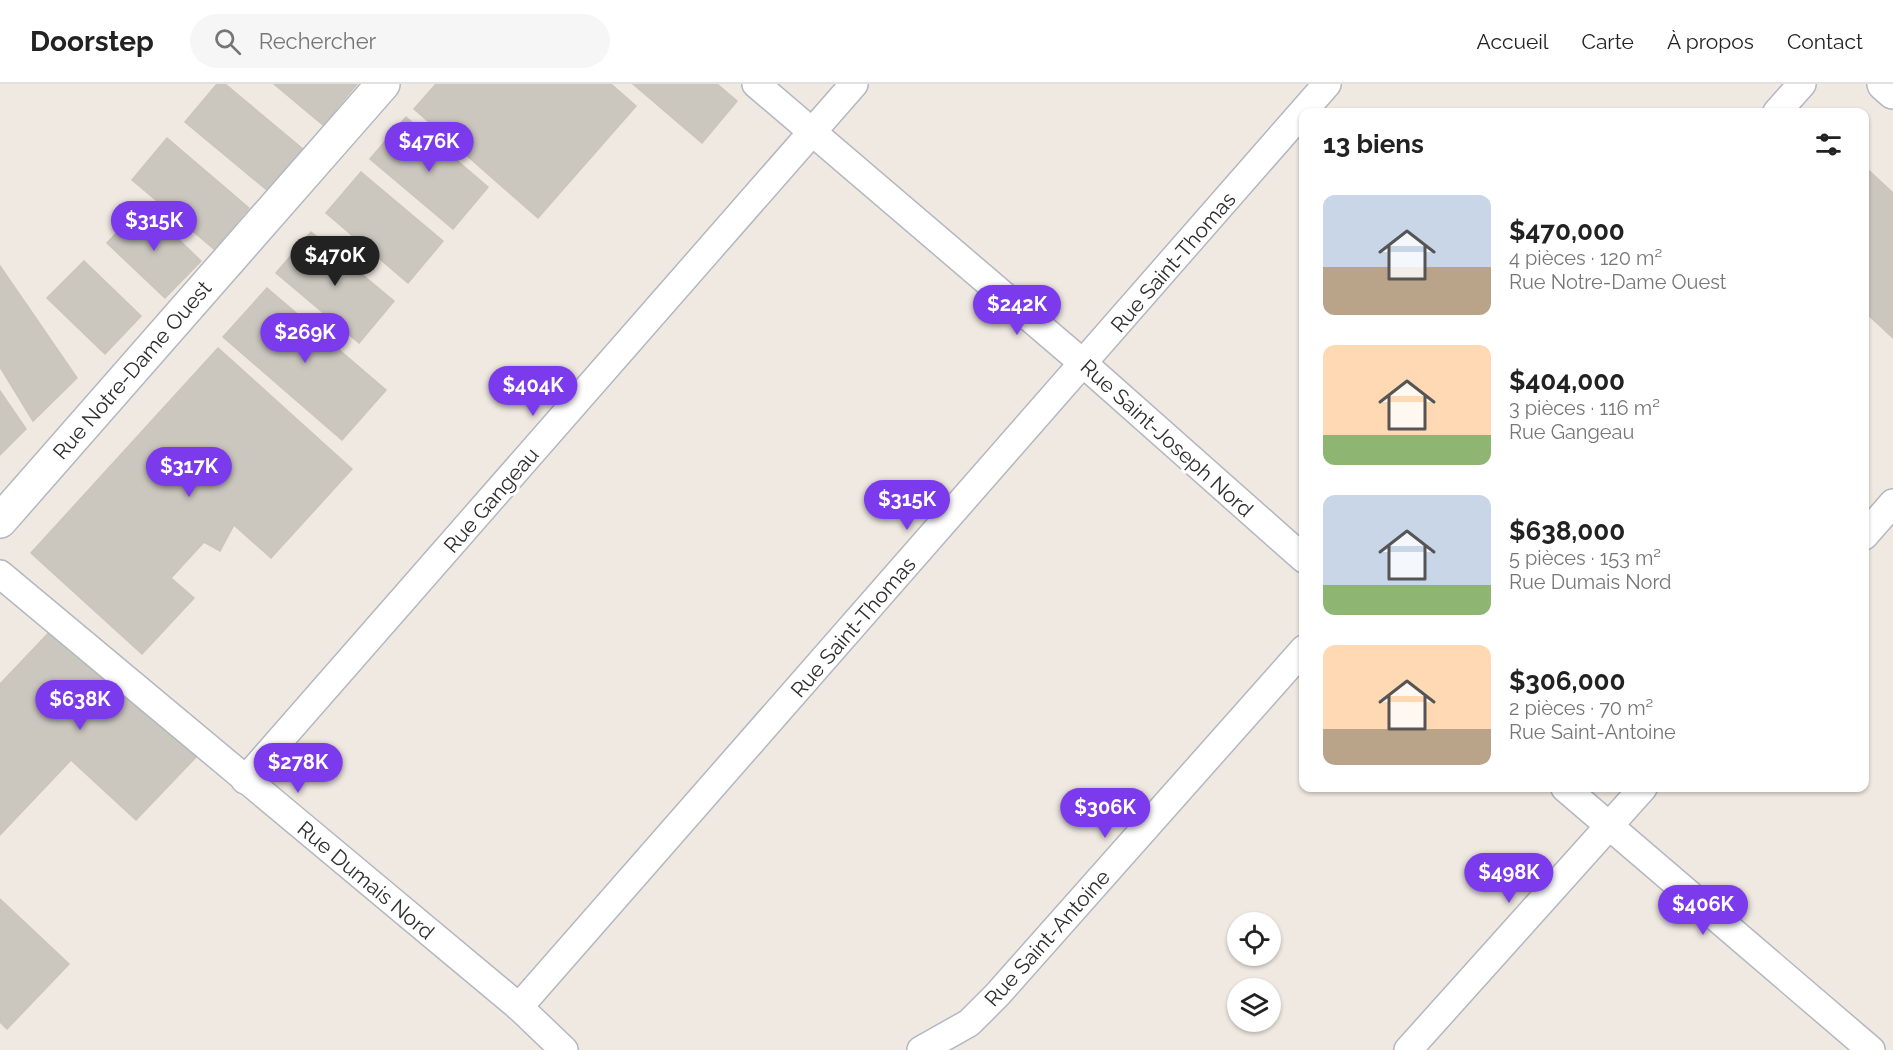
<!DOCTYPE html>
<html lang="fr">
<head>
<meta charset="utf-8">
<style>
	body { margin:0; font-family:Raleway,sans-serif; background:#f6f6f6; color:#222; height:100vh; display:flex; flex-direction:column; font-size:22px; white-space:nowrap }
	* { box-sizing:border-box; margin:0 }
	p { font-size:20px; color:#767676 }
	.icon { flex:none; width:33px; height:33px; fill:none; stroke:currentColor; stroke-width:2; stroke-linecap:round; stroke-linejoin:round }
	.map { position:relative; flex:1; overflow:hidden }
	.side { position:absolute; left:1299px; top:24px; width:570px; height:684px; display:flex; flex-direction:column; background:#fff; border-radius:12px; box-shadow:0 2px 4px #0004 }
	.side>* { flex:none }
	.fabs { position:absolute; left:1227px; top:828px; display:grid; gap:12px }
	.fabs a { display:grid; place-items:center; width:54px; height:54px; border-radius:50%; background:#fff; box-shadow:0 2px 4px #0004; font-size:30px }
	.price { position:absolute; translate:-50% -51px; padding:0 14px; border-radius:21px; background:#7c3aed; color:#fff; font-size:20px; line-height:39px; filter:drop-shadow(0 2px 3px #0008) }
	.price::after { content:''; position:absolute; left:50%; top:36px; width:18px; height:14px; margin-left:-9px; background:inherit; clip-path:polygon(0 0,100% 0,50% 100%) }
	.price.active { background:#222; color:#fff }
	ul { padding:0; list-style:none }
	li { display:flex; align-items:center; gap:18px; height:150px; padding:0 24px }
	li span { display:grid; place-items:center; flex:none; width:168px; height:120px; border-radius:12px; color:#555 }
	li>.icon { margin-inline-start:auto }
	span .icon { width:72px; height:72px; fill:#fffc; stroke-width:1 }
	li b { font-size:26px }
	h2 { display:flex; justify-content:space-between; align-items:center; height:72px; padding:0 24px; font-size:26px }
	header { display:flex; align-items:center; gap:36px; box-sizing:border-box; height:84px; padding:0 30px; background:#fff; border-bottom:2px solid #e0e0e0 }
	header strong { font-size:28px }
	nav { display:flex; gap:33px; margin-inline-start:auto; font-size:21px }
	.search { width:420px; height:54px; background:#f6f6f6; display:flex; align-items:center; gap:15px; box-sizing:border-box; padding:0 21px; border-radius:33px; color:#767676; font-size:22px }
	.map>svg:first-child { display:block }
	.building { fill:#cbc7bf; stroke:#cbc5ba; stroke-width:1.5 }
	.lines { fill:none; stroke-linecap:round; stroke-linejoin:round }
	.minor-casing { stroke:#b4b7c1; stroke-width:30 }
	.tertiary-casing { stroke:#b4b7c1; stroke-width:36 }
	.minor { stroke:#fff; stroke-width:27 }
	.tertiary { stroke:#fff; stroke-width:33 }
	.labels { text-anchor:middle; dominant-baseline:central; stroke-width:6; stroke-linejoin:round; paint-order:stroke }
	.street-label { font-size:21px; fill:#2e2e2e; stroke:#fff }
</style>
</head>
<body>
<header>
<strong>Doorstep</strong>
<div class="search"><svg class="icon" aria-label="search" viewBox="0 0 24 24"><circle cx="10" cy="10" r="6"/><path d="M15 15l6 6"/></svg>Rechercher</div>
<nav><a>Accueil</a><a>Carte</a><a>À propos</a><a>Contact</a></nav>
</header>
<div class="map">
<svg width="1893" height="966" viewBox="0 0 1893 966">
	<rect width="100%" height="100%" fill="#efe9e1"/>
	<g class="building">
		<polygon points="217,0 225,0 303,65 268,107 185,38"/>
		<polygon points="274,0 357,0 323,41"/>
		<polygon points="436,0 611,0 636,22 538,134 414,25"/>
		<polygon points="633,0 717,0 737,17 702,59"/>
		<polygon points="406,33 488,103 453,145 370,75"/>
		<polygon points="167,54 249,124 214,165 132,96"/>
		<polygon points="1864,82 1893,109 1893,254 1864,227"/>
		<polygon points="361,88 443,157 408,199 326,129"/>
		<polygon points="143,121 201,177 165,214 107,159"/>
		<polygon points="311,148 394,217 359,259 276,189"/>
		<polygon points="84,177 141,232 105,270 47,214"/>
		<polygon points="0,182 77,294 33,337 0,283"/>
		<polygon points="267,204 386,306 342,356 223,253"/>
		<polygon points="218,264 352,385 271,474 234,441 220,467 204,458 171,494 194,514 142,570 31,469"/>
		<polygon points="0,307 26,345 0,371"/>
		<polygon points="57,540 197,672 136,736 71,676 0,751 0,600"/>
		<polygon points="0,815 69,880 7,945 0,938"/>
	</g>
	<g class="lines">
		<g class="minor-casing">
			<g id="minor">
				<polyline points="756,0 1084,280 1304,475"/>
				<polyline points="1777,28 1802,0"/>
				<polyline points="1864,452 1893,419"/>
				<polyline points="0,490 519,923 564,966"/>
				<polyline points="245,696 854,0"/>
				<polyline points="1565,704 1871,966"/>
				<polyline points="519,923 1327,0"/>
				<polyline points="921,966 969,939 997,911 1304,565"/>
				<polyline points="1408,966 1643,704"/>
			</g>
		</g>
		<g class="tertiary-casing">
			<g id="tertiary">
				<polyline points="1884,0 1893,8"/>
				<polyline points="0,437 383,0"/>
			</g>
		</g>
		<use href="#minor" class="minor"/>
		<use href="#tertiary" class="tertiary"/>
	</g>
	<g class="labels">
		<g class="street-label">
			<text transform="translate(1173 178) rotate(-49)">Rue Saint-Thomas</text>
			<text transform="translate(132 286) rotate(-49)">Rue Notre-Dame Ouest</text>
			<text transform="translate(1167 354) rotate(42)">Rue Saint-Joseph Nord</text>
			<text transform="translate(491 416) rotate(-49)">Rue Gangeau</text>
			<text transform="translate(853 543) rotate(-49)">Rue Saint-Thomas</text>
			<text transform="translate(366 796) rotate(40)">Rue Dumais Nord</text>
			<text transform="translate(1047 854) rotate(-48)">Rue Saint-Antoine</text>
		</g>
	</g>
</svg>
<div class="fabs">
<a><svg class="icon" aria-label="locate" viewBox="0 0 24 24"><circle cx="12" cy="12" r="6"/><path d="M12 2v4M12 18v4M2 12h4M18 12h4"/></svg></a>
<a><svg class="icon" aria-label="layers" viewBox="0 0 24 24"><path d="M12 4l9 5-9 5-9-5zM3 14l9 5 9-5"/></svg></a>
</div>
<b class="price" style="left:429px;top:89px">$476K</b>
<b class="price" style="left:154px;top:168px">$315K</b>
<b class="price active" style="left:335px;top:203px">$470K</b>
<b class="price" style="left:1017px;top:252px">$242K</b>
<b class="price" style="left:305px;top:280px">$269K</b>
<b class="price" style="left:533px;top:333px">$404K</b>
<b class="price" style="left:189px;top:414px">$317K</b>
<b class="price" style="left:907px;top:447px">$315K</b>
<b class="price" style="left:80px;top:647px">$638K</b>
<b class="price" style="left:298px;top:710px">$278K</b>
<b class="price" style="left:1105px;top:755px">$306K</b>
<b class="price" style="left:1509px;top:820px">$498K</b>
<b class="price" style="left:1703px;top:852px">$406K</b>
<section class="side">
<h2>13 biens<svg class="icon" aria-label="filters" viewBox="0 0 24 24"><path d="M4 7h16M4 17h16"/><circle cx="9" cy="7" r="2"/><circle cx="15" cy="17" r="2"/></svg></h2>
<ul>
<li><span style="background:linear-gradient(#c9d6e8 60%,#b9a48a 0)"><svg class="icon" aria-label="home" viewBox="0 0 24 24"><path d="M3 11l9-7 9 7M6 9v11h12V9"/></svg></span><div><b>$470,000</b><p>4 pièces · 120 m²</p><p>Rue Notre-Dame Ouest</p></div></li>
<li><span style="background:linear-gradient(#ffd9b3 75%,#8fb573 0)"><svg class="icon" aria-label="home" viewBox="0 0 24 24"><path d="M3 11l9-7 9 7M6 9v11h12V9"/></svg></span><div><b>$404,000</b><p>3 pièces · 116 m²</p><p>Rue Gangeau</p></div></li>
<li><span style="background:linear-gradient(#c9d6e8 75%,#8fb573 0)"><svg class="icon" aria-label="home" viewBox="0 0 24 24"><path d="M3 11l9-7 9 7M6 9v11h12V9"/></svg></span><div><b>$638,000</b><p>5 pièces · 153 m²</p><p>Rue Dumais Nord</p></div></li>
<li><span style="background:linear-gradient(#ffd9b3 70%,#b9a48a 0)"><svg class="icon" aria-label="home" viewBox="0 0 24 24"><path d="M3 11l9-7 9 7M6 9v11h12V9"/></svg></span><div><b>$306,000</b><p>2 pièces · 70 m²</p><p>Rue Saint-Antoine</p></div></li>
</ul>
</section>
</div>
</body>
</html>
